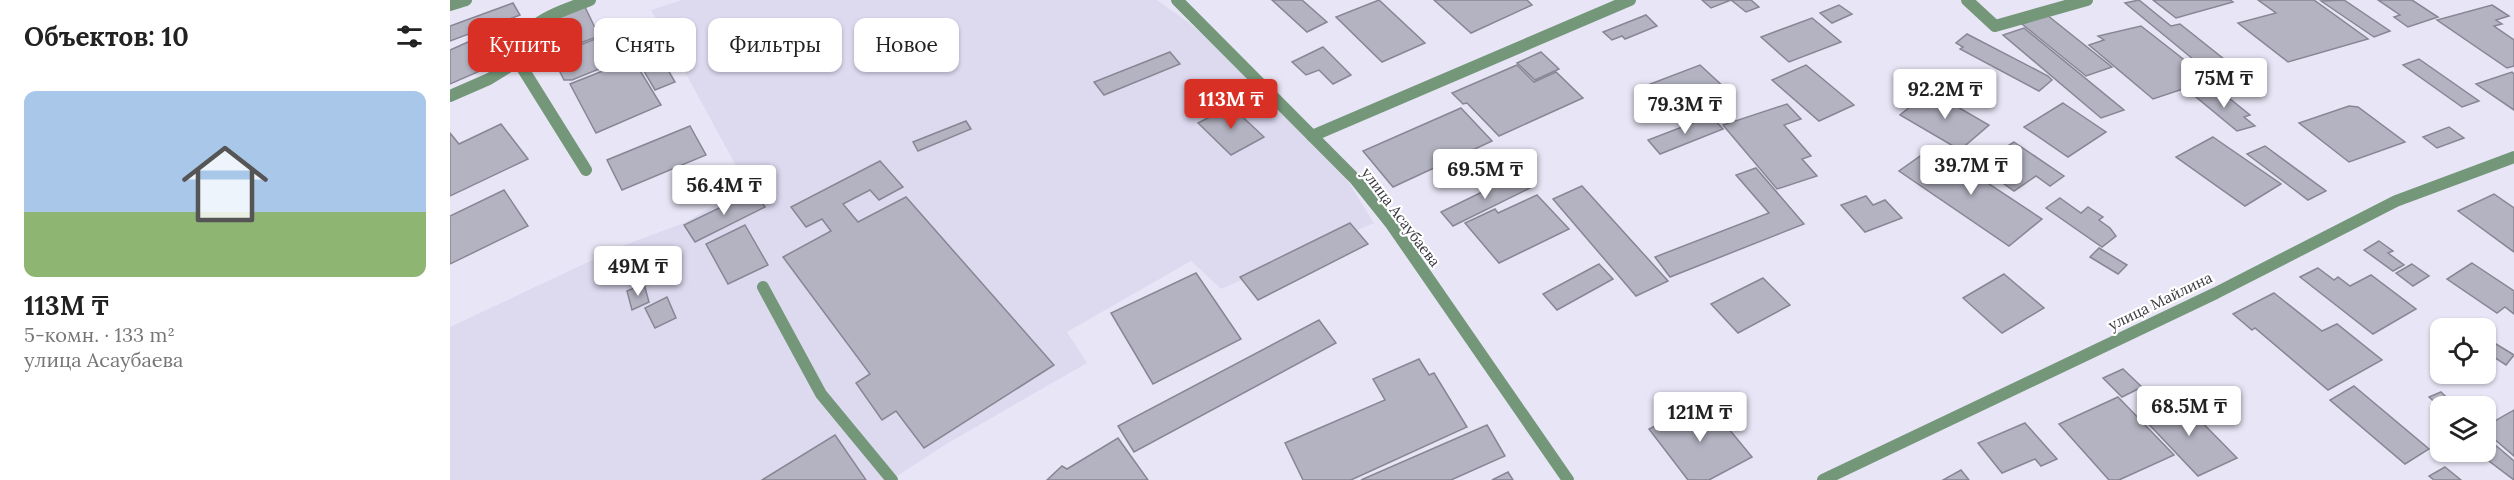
<!DOCTYPE html>
<html lang="ru">
<head>
<meta charset="utf-8">
<style>
	body { margin:0; font-family:Lora,serif; background:#f6f6f6; color:#222; height:100vh; display:flex; flex-direction:column; font-size:22px; white-space:nowrap }
	* { box-sizing:border-box; margin:0 }
	p { font-size:20px; color:#767676 }
	.icon { flex:none; width:33px; height:33px; fill:none; stroke:currentColor; stroke-width:2; stroke-linecap:round; stroke-linejoin:round }
	.map { position:relative; flex:1; overflow:hidden }
	.panel { display:flex; flex-direction:column; background:#fff; width:450px }
	.panel>* { flex:none }
	.top-card { position:absolute; left:18px; top:18px; width:570px; height:54px; display:flex; gap:12px }
	.fabs { position:absolute; left:1980px; top:318px; display:grid; gap:12px }
	.fabs a { display:grid; place-items:center; width:66px; height:66px; border-radius:12px; background:#fff; box-shadow:0 2px 4px #0004; font-size:30px }
	.price { position:absolute; translate:-50% -51px; padding:0 14px; border-radius:6px; background:#fff; color:#222; font-size:20px; line-height:39px; filter:drop-shadow(0 2px 3px #0008) }
	.price::after { content:''; position:absolute; left:50%; top:36px; width:18px; height:14px; margin-left:-9px; background:inherit; clip-path:polygon(0 0,100% 0,50% 100%) }
	.price.active { background:#d93025; color:#fff }
	ul { padding:0; list-style:none }
	li { display:grid; align-content:center; gap:12px; height:318px; padding:0 24px }
	li+li { border-top:2px solid #e0e0e0 }
	li span { display:grid; place-items:center; height:186px; border-radius:12px; color:#555 }
	li>.icon { margin-inline-start:auto }
	span .icon { width:108px; height:108px; fill:#fffc; stroke-width:1 }
	li b { font-size:26px }
	h2 { display:flex; justify-content:space-between; align-items:center; height:72px; padding:0 24px; font-size:26px }
	.chip { padding:0 21px; border-radius:12px; background:#fff; box-shadow:0 2px 4px #0004; font-size:21px; line-height:54px }
	.chip.active { background:#d93025; color:#fff }
	main { display:flex; flex:1; min-height:0 }
	.map>svg:first-child { display:block }
	.built { fill:#dddaf0 }
	.building { fill:#b4b3c2; stroke:#888694; stroke-width:1.5 }
	.lines { fill:none; stroke-linecap:round; stroke-linejoin:round }
	.minor { stroke:#74977a; stroke-width:12 }
	.labels { text-anchor:middle; dominant-baseline:central; stroke-width:4.5; stroke-linejoin:round; paint-order:stroke }
	.street-label { font-size:15px; fill:#38383e; stroke:#fff }
</style>
</head>
<body>
<main>
<section class="panel">
<h2>Объектов: 10<svg class="icon" aria-label="filters" viewBox="0 0 24 24"><path d="M4 7h16M4 17h16"/><circle cx="9" cy="7" r="2"/><circle cx="15" cy="17" r="2"/></svg></h2>
<ul>
<li><span style="background:linear-gradient(#a9c7e8 65%,#8fb573 0)"><svg class="icon" aria-label="home" viewBox="0 0 24 24"><path d="M3 11l9-7 9 7M6 9v11h12V9"/></svg></span><div><b>113M ₸</b><p>5-комн. · 133 m²</p><p>улица Асаубаева</p></div></li>
</ul>
</section>
<div class="map">
<svg width="2064" height="480" viewBox="0 0 2064 480">
	<rect width="100%" height="100%" fill="#e8e6f6"/>
	<polygon class="built" points="232,0 707,0 738,22 868,133 924,223 771,289 741,261 617,332 637,363 498,443 444,478 446,480 0,480 0,327 172,246 236,222 297,186 201,10"/>
	<g class="building">
		<polygon points="822,0 852,0 877,22 857,32"/>
		<polygon points="929,0 975,43 932,62 886,17"/>
		<polygon points="984,0 1077,0 1082,5 1021,33"/>
		<polygon points="1252,0 1301,0 1309,7 1296,12 1281,0 1261,8"/>
		<polygon points="1689,0 1721,26 1730,24 1789,71 1766,78 1675,3"/>
		<polygon points="1703,0 1780,0 1783,2 1726,18"/>
		<polygon points="1808,0 1864,0 1918,39 1838,62 1788,23 1826,13"/>
		<polygon points="1894,0 1940,31 1924,37 1871,1"/>
		<polygon points="1928,0 1962,0 1988,17 1958,27 1944,17 1950,15"/>
		<polygon points="63,3 70,15 0,41 0,26"/>
		<polygon points="1389,5 1402,14 1382,23 1370,13"/>
		<polygon points="2042,5 2059,16 2046,20 2052,24 2044,26 2064,40 2064,66 2057,68 1987,20"/>
		<polygon points="135,7 149,36 122,46 108,17"/>
		<polygon points="1196,15 1207,26 1175,39 1172,36 1162,40 1153,32"/>
		<polygon points="1597,15 1662,67 1636,76 1572,24"/>
		<polygon points="1362,18 1391,42 1339,62 1311,37"/>
		<polygon points="180,25 196,50 122,80 114,80 109,70 118,66 110,53"/>
		<polygon points="1691,26 1760,80 1703,99 1639,45 1654,40 1648,36"/>
		<polygon points="1574,28 1674,110 1651,118 1553,35"/>
		<polygon points="1517,34 1598,76 1602,80 1589,91 1510,49 1513,47 1506,43"/>
		<polygon points="18,42 39,67 0,84 0,50"/>
		<polygon points="873,47 901,75 883,84 869,70 856,75 842,62"/>
		<polygon points="207,51 225,82 205,90 187,59"/>
		<polygon points="720,52 730,64 654,95 644,82"/>
		<polygon points="1091,52 1109,69 1085,80 1067,63"/>
		<polygon points="183,59 211,105 146,133 120,84"/>
		<polygon points="1969,59 2029,101 2012,107 1953,65"/>
		<polygon points="1067,65 1084,82 1106,72 1133,98 1049,136 1017,103 1013,104 1002,93"/>
		<polygon points="1250,65 1276,89 1220,111 1195,86"/>
		<polygon points="1356,65 1404,105 1369,121 1322,80"/>
		<polygon points="2062,72 2064,74 2064,110 2026,84"/>
		<polygon points="1757,87 1768,96 1774,94 1800,115 1794,117 1805,126 1787,131 1740,92"/>
		<polygon points="1480,91 1539,125 1510,150 1450,115"/>
		<polygon points="1613,103 1656,132 1618,157 1574,127"/>
		<polygon points="1337,104 1351,119 1334,125 1361,156 1352,159 1367,176 1327,189 1273,125"/>
		<polygon points="781,106 814,137 781,155 748,123"/>
		<polygon points="1899,106 1908,107 1955,142 1899,162 1849,123"/>
		<polygon points="1011,108 1042,141 943,187 913,151"/>
		<polygon points="1261,116 1273,129 1210,154 1198,140"/>
		<polygon points="516,121 521,129 468,151 463,142"/>
		<polygon points="51,124 78,159 0,196 0,133 9,144"/>
		<polygon points="240,126 256,155 172,190 157,160"/>
		<polygon points="1999,127 2014,138 1987,148 1973,137"/>
		<polygon points="1763,137 1831,184 1795,206 1726,157"/>
		<polygon points="1564,142 1614,176 1600,186 1586,176 1564,191 1528,165"/>
		<polygon points="1815,146 1876,191 1858,200 1797,154"/>
		<polygon points="1483,147 1592,219 1559,246 1449,171"/>
		<polygon points="430,161 453,187 429,200 420,190 393,204 408,222 456,197 604,365 474,448 446,411 432,420 406,383 420,374 333,257 381,231 372,219 356,227 341,207"/>
		<polygon points="1306,168 1354,224 1220,277 1205,257 1319,213 1286,175"/>
		<polygon points="1067,175 1080,188 1003,226 991,212"/>
		<polygon points="1132,186 1218,281 1186,296 1103,199"/>
		<polygon points="54,190 78,226 0,264 0,216"/>
		<polygon points="304,191 315,207 245,242 234,225"/>
		<polygon points="2044,194 2064,208 2064,252 2008,211"/>
		<polygon points="1087,195 1119,229 1049,263 1015,223 1045,209 1048,213"/>
		<polygon points="1416,196 1423,205 1435,200 1452,218 1415,232 1391,205"/>
		<polygon points="1610,198 1631,213 1638,207 1653,217 1649,220 1660,228 1666,236 1652,247 1596,208"/>
		<polygon points="900,223 918,244 808,300 790,277"/>
		<polygon points="295,225 318,265 278,284 256,244"/>
		<polygon points="1929,241 1943,251 1938,253 1954,265 1943,271 1914,250"/>
		<polygon points="1649,248 1677,265 1668,274 1640,257"/>
		<polygon points="2022,263 2064,291 2064,314 2055,307 2047,313 1997,279"/>
		<polygon points="1149,264 1163,279 1107,310 1093,294"/>
		<polygon points="1962,264 1979,276 1963,286 1946,273"/>
		<polygon points="1868,268 1884,280 1888,277 1900,286 1921,275 1966,309 1923,334 1850,277"/>
		<polygon points="746,273 791,339 703,384 661,313"/>
		<polygon points="1554,274 1594,308 1552,333 1513,298"/>
		<polygon points="1313,278 1340,305 1288,333 1261,304"/>
		<polygon points="194,284 199,302 182,310 177,291"/>
		<polygon points="1824,293 1872,331 1887,324 1932,360 1878,390 1805,328 1802,330 1783,314"/>
		<polygon points="217,297 226,318 205,328 195,308"/>
		<polygon points="869,320 886,343 684,452 668,426"/>
		<polygon points="2046,344 2064,355 2056,365 2036,352"/>
		<polygon points="969,359 979,375 984,373 1017,427 901,480 853,480 835,443 935,400 923,379"/>
		<polygon points="1673,369 1692,387 1672,397 1653,378"/>
		<polygon points="1904,386 1979,449 1955,464 1880,400"/>
		<polygon points="1991,392 2006,406 1990,407 1979,397"/>
		<polygon points="1668,397 1724,455 1669,480 1659,480 1609,424"/>
		<polygon points="1729,399 1787,458 1748,476 1691,416"/>
		<polygon points="1255,400 1302,457 1259,480 1238,480 1199,429"/>
		<polygon points="2064,410 2064,456 2036,432 2036,426"/>
		<polygon points="1575,423 1607,459 1591,466 1585,459 1552,473 1528,443"/>
		<polygon points="1037,425 1055,456 1001,480 911,480"/>
		<polygon points="385,435 416,480 312,480"/>
		<polygon points="2036,437 2064,461 2064,480 2027,452 2036,452"/>
		<polygon points="668,438 698,480 597,480 612,466 617,469"/>
		<polygon points="1995,467 2011,480 1984,480 1979,476"/>
		<polygon points="1511,470 1519,480 1493,480"/>
		<polygon points="1058,472 1063,480 1042,480"/>
	</g>
	<g class="lines">
		<g class="minor">
			<polyline points="727,0 905,179 941,224 1118,480"/>
			<polyline points="1517,0 1545,26 1637,0"/>
			<polyline points="0,5 16,0"/>
			<polyline points="0,96 39,79 68,61"/>
			<polyline points="862,136 1180,0"/>
			<path d="M136,170L68,61C68,21 109,13 140,0"/>
			<polyline points="313,287 371,394 442,480"/>
			<polyline points="1373,480 1766,293 1946,201 2064,157"/>
		</g>
	</g>
	<g class="labels">
		<g class="street-label">
			<text transform="translate(951 217) rotate(53)">улица Асаубаева</text>
			<text transform="translate(1710 301) rotate(-26)">улица Майлина</text>
		</g>
	</g>
</svg>
<div class="fabs">
<a><svg class="icon" aria-label="locate" viewBox="0 0 24 24"><circle cx="12" cy="12" r="6"/><path d="M12 2v4M12 18v4M2 12h4M18 12h4"/></svg></a>
<a><svg class="icon" aria-label="layers" viewBox="0 0 24 24"><path d="M12 4l9 5-9 5-9-5zM3 14l9 5 9-5"/></svg></a>
</div>
<b class="price" style="left:1774px;top:109px">75M ₸</b>
<b class="price" style="left:1495px;top:120px">92.2M ₸</b>
<b class="price active" style="left:781px;top:130px">113M ₸</b>
<b class="price" style="left:1235px;top:135px">79.3M ₸</b>
<b class="price" style="left:1521px;top:196px">39.7M ₸</b>
<b class="price" style="left:1035px;top:200px">69.5M ₸</b>
<b class="price" style="left:274px;top:216px">56.4M ₸</b>
<b class="price" style="left:188px;top:297px">49M ₸</b>
<b class="price" style="left:1739px;top:437px">68.5M ₸</b>
<b class="price" style="left:1250px;top:443px">121M ₸</b>
<div class="top-card">
<a class="chip active">Купить</a>
<a class="chip">Снять</a>
<a class="chip">Фильтры</a>
<a class="chip">Новое</a>
</div>
</div>
</main>
</body>
</html>
